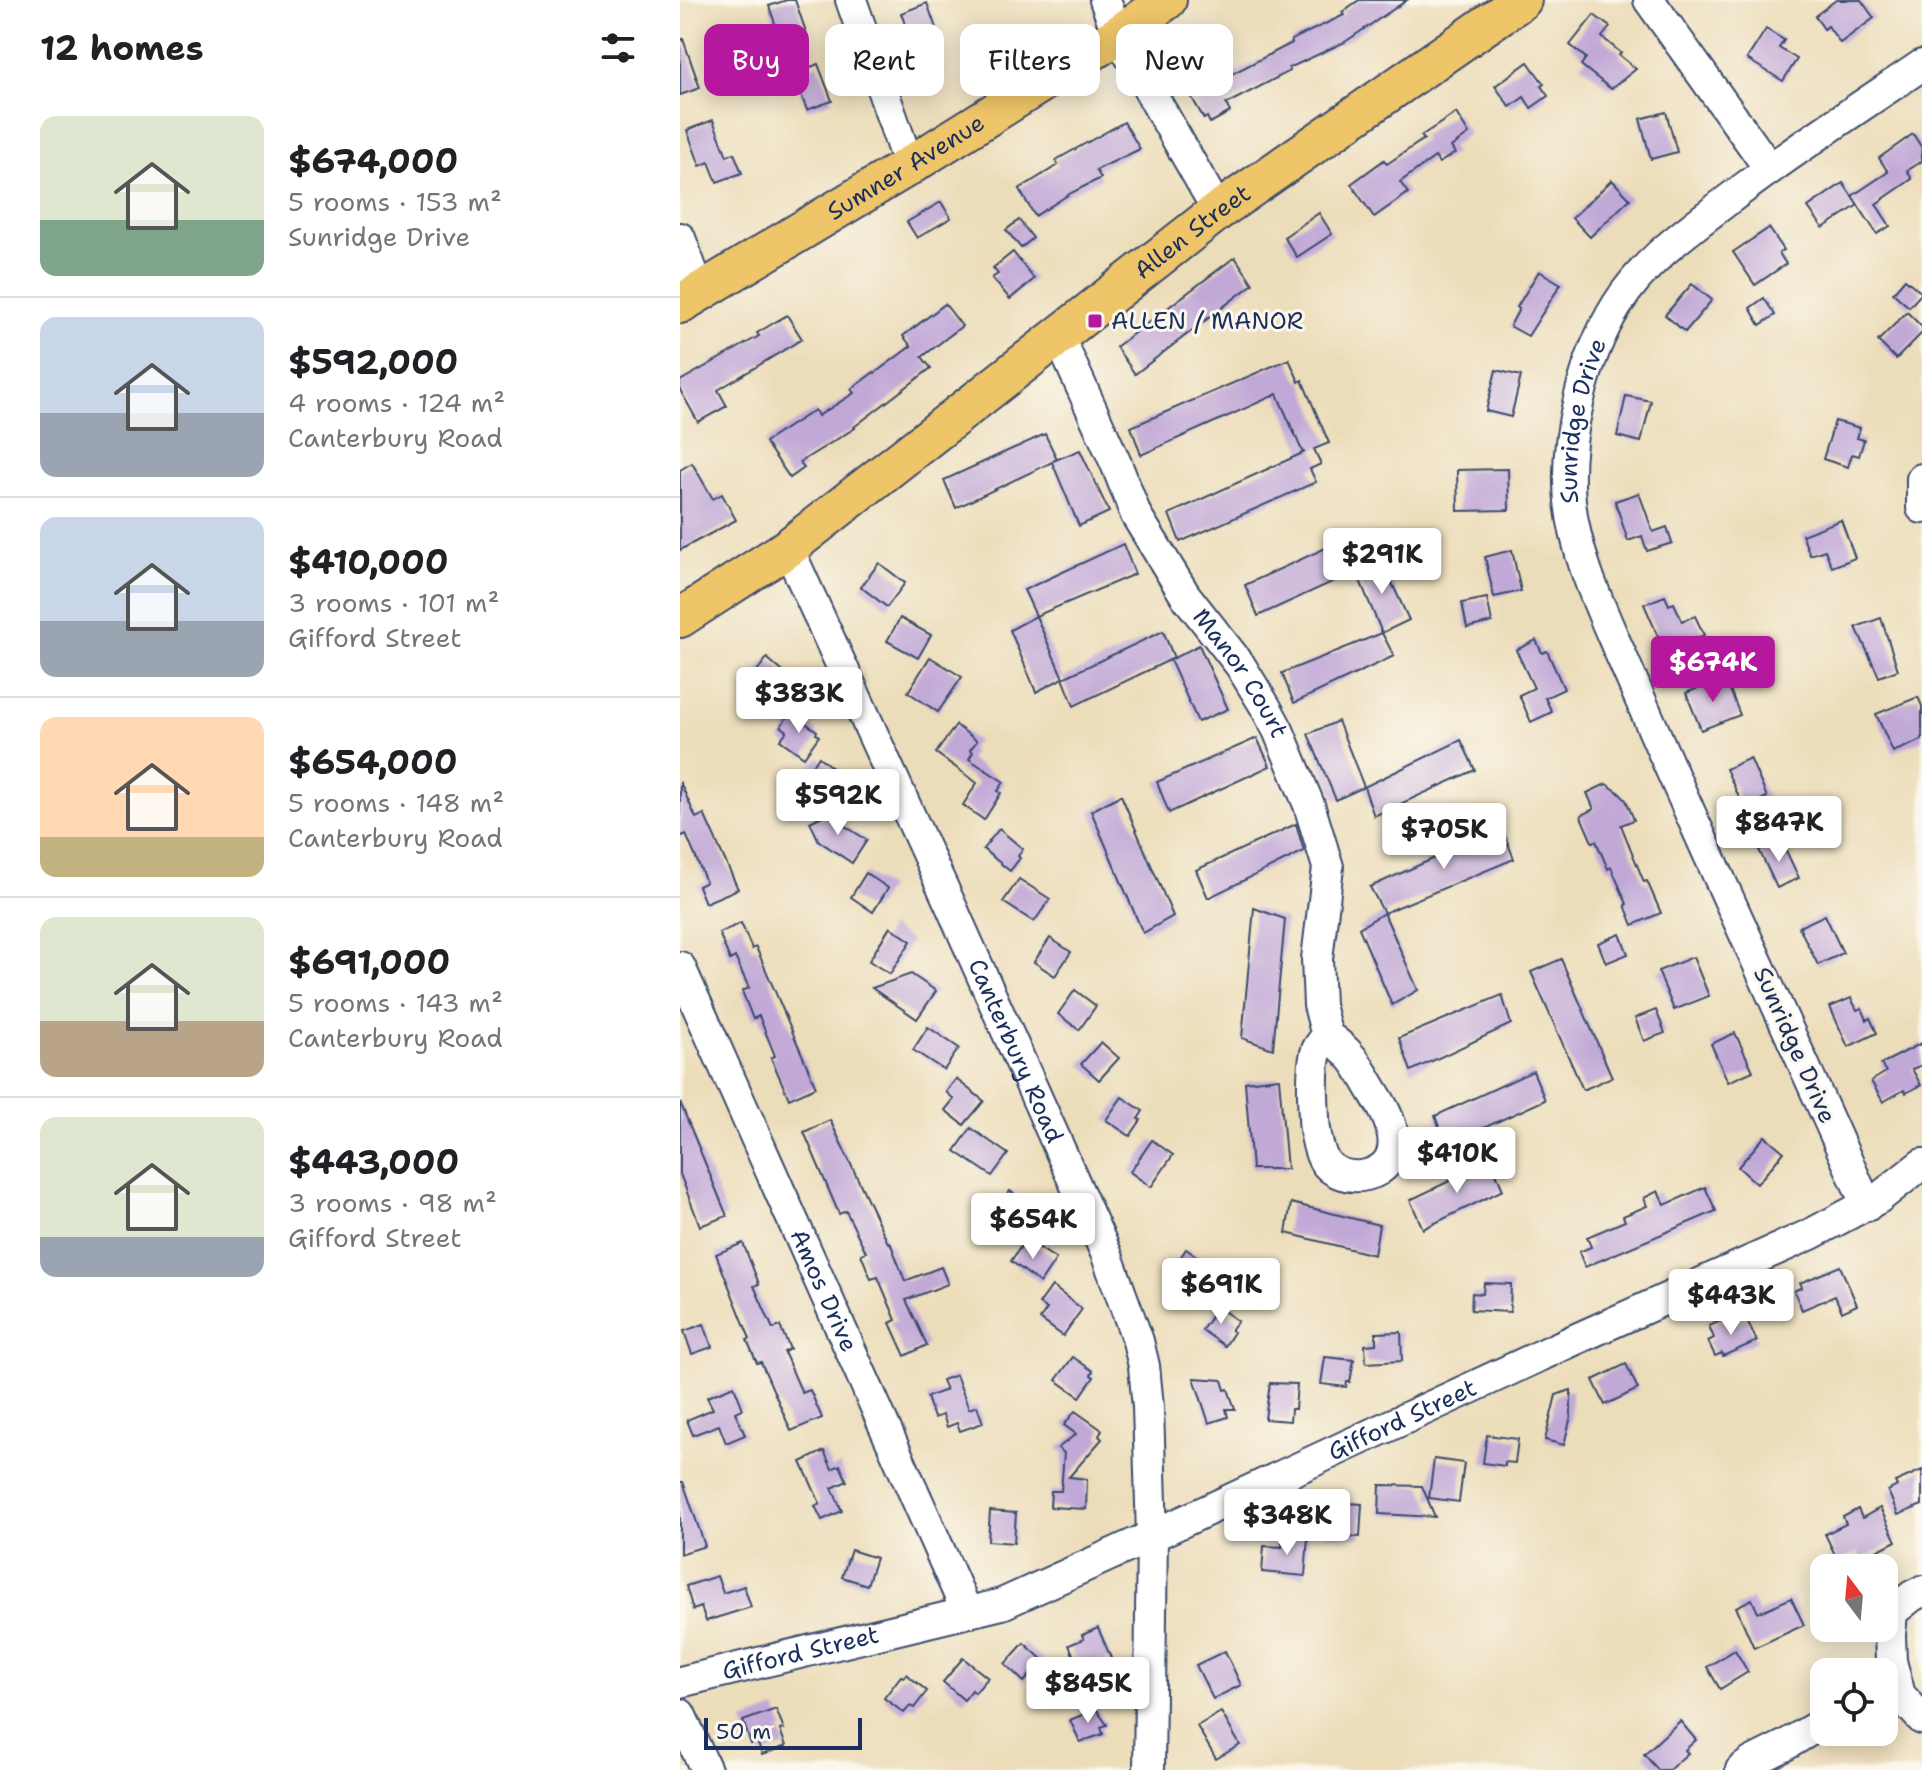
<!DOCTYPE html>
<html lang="en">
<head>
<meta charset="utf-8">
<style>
	body { margin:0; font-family:"Shantell Sans",sans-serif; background:#f6f6f6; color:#202124; height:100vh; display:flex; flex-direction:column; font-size:30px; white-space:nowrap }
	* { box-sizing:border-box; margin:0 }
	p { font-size:26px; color:#757577 }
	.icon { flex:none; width:44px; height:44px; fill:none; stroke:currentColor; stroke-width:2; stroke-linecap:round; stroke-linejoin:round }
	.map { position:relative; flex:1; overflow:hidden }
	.side { display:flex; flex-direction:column; background:#fff; width:680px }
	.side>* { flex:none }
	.banner { position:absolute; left:24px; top:24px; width:760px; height:72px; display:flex; gap:16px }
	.needle { width:52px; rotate:344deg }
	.buttons { position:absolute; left:1130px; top:1554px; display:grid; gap:16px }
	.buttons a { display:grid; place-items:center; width:88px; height:88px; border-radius:16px; background:#fff; box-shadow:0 4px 20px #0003; font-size:40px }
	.scale { position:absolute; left:24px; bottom:20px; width:158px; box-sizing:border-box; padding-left:8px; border:4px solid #1b2f5e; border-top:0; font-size:22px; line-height:28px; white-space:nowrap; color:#1b2f5e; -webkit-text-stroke:6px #fbf7ec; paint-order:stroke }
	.price { position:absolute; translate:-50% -68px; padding:0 18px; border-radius:8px; background:#fff; color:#222; font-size:26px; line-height:52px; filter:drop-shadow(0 2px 4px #0008) }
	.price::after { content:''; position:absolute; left:50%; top:48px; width:24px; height:18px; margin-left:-12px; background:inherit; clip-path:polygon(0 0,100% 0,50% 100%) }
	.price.on { background:#b5179e; color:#fff }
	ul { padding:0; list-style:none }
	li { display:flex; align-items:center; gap:24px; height:200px; padding:0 40px }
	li+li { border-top:2px solid #e0e0e0 }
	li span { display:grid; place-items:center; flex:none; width:224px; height:160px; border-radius:16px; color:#555 }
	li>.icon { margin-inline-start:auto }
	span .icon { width:96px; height:96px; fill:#fffc; stroke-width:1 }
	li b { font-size:34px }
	h2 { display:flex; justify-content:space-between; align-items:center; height:96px; padding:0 40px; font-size:34px }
	.pill { padding:0 28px; border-radius:16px; background:#fff; box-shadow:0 4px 20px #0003; font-size:28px; line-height:72px }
	.pill.on { background:#b5179e; color:#fff }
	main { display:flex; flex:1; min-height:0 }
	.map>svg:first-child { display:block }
	.building { fill:#c1a9d7 }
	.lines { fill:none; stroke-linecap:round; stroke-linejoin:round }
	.minor-casing { stroke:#3a496c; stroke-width:34 }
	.major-casing { stroke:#3a496c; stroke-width:42 }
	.minor { stroke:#fff; stroke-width:30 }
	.major { stroke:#eec569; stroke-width:38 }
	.poi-dot { fill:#b5179e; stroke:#fbf7ec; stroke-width:3 }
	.labels { text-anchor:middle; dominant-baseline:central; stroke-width:6; stroke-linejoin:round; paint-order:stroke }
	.street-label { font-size:24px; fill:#1b2f5e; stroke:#fbf7ec }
	.poi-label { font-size:24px; fill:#1b2f5e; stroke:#fbf7ec; text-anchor:start }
</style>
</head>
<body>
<main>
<section class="side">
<h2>12 homes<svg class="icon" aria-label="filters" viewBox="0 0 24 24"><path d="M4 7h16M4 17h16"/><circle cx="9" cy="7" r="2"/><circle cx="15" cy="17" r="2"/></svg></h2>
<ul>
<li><span style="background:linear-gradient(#dfe7d0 65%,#7fa58c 0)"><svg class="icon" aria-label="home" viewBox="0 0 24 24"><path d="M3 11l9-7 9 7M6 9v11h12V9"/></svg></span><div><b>$674,000</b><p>5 rooms · 153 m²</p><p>Sunridge Drive</p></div></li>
<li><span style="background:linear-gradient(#c9d6e8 60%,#9aa5b1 0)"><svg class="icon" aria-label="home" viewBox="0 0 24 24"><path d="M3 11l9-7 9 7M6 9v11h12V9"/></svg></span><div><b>$592,000</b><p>4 rooms · 124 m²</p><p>Canterbury Road</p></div></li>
<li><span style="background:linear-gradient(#c9d6e8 65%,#9aa5b1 0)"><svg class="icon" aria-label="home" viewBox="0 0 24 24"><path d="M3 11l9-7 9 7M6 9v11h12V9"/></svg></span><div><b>$410,000</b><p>3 rooms · 101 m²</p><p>Gifford Street</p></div></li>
<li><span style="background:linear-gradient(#ffd9b3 75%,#c2b280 0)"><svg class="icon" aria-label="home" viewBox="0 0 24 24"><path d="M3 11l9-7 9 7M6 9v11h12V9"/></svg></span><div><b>$654,000</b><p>5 rooms · 148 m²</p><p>Canterbury Road</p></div></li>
<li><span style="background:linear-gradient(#dfe7d0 65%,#b9a48a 0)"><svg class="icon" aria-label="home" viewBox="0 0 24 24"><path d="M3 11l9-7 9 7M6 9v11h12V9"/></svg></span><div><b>$691,000</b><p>5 rooms · 143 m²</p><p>Canterbury Road</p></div></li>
<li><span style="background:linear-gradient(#dfe7d0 75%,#9aa5b1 0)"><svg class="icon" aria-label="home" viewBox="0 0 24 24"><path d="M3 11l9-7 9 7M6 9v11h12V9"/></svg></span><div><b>$443,000</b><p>3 rooms · 98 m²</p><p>Gifford Street</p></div></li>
</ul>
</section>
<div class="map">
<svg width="1242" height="1770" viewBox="0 0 1242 1770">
	<rect width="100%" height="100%" fill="#fbf7ec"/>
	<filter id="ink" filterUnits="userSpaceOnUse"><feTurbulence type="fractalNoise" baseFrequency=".0125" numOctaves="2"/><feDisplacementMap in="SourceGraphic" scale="16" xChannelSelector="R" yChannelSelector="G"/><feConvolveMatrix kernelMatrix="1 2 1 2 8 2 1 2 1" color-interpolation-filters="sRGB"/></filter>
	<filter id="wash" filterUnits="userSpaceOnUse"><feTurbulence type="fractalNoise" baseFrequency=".006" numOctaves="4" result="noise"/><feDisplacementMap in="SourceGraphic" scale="32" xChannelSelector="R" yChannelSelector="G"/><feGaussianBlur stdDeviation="1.8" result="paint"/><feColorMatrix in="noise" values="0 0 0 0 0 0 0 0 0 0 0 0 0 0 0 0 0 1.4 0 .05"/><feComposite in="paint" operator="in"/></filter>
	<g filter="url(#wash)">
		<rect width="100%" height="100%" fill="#ecddba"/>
		<g id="blocks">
			<g class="building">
				<polygon points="107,0 115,0 126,32 101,41 89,6"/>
				<polygon points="679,0 727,0 665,42 609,68 610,71 546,104 550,112 530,123 527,117 524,119 511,96 533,84 510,39 526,30 550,75 612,43 611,40 664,15 662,12"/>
				<polygon points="1156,0 1181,0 1194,18 1160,43 1148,26 1144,29 1135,16"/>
				<polygon points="247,3 260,39 234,49 221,13"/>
				<polygon points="914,15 930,27 922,37 941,53 939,55 956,69 931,89 901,65 906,58 890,45"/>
				<polygon points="1086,29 1104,40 1099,48 1117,59 1103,81 1067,59"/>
				<polygon points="0,39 3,39 20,88 0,95"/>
				<polygon points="848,62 864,84 861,86 868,96 851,108 844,97 830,107 815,86"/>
				<polygon points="138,64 152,101 127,110 113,74"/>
				<polygon points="986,112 997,152 971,159 960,119"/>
				<polygon points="776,113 789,134 771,147 775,153 759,163 755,157 720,182 728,193 694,217 671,184 704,160 707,164 744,139 741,136"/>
				<polygon points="33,120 47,156 54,153 62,173 37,182 29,162 20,166 7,130"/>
				<polygon points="444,122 460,149 416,170 421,178 391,193 355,216 339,189 378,165 376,160"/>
				<polygon points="1233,134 1242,148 1242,161 1227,171 1232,179 1196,204 1210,226 1197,234 1172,196 1208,172 1199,158"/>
				<polygon points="932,180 950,199 910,237 892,218"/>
				<polygon points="1163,183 1178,205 1143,228 1128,207"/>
				<polygon points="261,202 271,218 237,238 227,222"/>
				<polygon points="639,213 652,234 617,257 604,237"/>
				<polygon points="339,220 353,238 341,248 326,230"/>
				<polygon points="1089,228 1104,250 1099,253 1106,264 1075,285 1053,252"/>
				<polygon points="333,252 354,279 330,299 312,278 318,274 313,268"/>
				<polygon points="555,257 573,284 455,374 436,347"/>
				<polygon points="859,271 881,284 848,336 830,326 839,309 837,307"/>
				<polygon points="1225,279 1242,293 1229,307 1213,293"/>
				<polygon points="1012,284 1032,300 1005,332 985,315"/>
				<polygon points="1084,298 1095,315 1080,325 1070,308"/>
				<polygon points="265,304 282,326 242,357 251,368 174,427 175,428 120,462 124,468 110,478 85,442 135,410 138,416 174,393 171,389 194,372 195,373 231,346 223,336"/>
				<polygon points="1227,312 1242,327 1242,333 1216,359 1198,341"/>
				<polygon points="107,315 122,339 38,390 47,406 18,422 0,390 0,381 79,336 77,333"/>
				<polygon points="609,359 619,382 622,380 649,443 634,449 641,464 630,469 636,482 500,542 489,514 625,452 623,453 597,394 461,455 451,427"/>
				<polygon points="816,370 841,376 831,417 806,411"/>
				<polygon points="946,396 971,401 961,442 937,436"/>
				<polygon points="1155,421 1180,428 1177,438 1184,440 1179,456 1172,454 1168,467 1143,459"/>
				<polygon points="365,434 377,459 373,461 400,450 429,512 399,526 372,462 276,508 264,480"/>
				<polygon points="12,463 33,499 42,494 56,520 0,550 0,470"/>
				<polygon points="828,469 829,510 778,511 777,470"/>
				<polygon points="959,493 973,532 987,527 992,543 967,551 962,536 948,541 935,501"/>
				<polygon points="1161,520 1175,558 1152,567 1145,550 1130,555 1122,535"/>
				<polygon points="663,540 676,571 578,616 565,585"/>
				<polygon points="443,544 455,574 356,616 344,590"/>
				<polygon points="832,550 841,591 814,597 805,557"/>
				<polygon points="700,557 729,620 702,633 676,571"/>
				<polygon points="199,563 225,583 207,607 181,587"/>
				<polygon points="985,596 989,605 994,603 1002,621 1015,616 1024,635 985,652 964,604"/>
				<polygon points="807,598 812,622 787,628 782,603"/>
				<polygon points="356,616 383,678 356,692 330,630"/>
				<polygon points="220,618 251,635 238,658 207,641"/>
				<polygon points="1201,618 1218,670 1199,677 1176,627"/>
				<polygon points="483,631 494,658 394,706 383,678"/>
				<polygon points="702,633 714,656 614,703 602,673"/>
				<polygon points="856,640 862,653 867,651 884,689 865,698 872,712 851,722 839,695 854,688 836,650"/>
				<polygon points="519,645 548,709 518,722 490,660"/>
				<polygon points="250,657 282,677 258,712 228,692"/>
				<polygon points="87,658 116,683 98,705 75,686 84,677 77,671"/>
				<polygon points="1045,677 1060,715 1021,730 1006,693"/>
				<polygon points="1238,697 1242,706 1242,740 1213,752 1196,714"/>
				<polygon points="110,713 137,731 136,734 139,736 124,757 100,740 107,731 101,726"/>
				<polygon points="658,721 684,787 656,800 628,734"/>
				<polygon points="276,725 297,741 290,750 293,752 289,759 324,782 318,791 321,793 304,820 283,805 297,783 256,753"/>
				<polygon points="577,738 590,766 489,813 477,782"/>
				<polygon points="781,740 795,770 694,816 684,787"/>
				<polygon points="139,757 156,771 154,774 163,781 136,816 117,801 131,784 122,777"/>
				<polygon points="1070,758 1087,797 1064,808 1046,769"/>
				<polygon points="0,782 16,818 24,814 58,889 25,903 18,886 26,882 6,834 0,837"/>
				<polygon points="926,784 937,791 946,800 954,820 941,825 964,882 967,881 981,913 953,925 945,905 947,904 931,867 928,869 916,841 912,842 902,819 901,815 914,809 907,793"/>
				<polygon points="441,795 493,916 463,933 411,811"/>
				<polygon points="146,814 187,840 172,863 139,841 130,822"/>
				<polygon points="616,824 624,851 528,898 516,870"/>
				<polygon points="822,828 834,859 704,913 690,887"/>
				<polygon points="319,829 343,849 338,856 340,858 330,871 303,849"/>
				<polygon points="1101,840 1119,878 1097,888 1079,850"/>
				<polygon points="186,873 208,888 193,912 171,897"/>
				<polygon points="339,879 370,899 354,922 323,902"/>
				<polygon points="574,908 605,919 593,1049 562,1038"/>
				<polygon points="704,913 738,990 712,1005 679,928"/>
				<polygon points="1145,915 1163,953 1138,965 1119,927"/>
				<polygon points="61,923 72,949 76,947 136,1087 109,1099 91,1058 95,1056 79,1016 73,1019 62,991 69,988 55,957 50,960 39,933"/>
				<polygon points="210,927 231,941 210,974 189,961"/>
				<polygon points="940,934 948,954 926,963 918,943"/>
				<polygon points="370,938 391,952 375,976 354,962"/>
				<polygon points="1013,957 1029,996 994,1010 978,971"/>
				<polygon points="881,959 932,1077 903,1090 851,972"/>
				<polygon points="231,974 256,991 237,1019 192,988"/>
				<polygon points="395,990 416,1006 399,1030 378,1014"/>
				<polygon points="822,995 831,1024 731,1071 719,1038"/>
				<polygon points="1171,998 1177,1010 1182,1008 1187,1020 1190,1018 1197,1033 1168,1047 1150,1007"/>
				<polygon points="976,1010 985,1033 964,1041 955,1018"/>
				<polygon points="248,1027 279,1048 264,1070 233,1050"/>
				<polygon points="1055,1033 1073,1071 1048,1082 1031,1044"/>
				<polygon points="421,1042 439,1058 419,1080 401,1064"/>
				<polygon points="1242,1043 1242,1065 1232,1069 1241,1085 1226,1093 1224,1090 1203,1102 1191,1081 1206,1072 1201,1064"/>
				<polygon points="853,1071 865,1100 766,1145 755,1116"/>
				<polygon points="599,1078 607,1169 572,1169 565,1082"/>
				<polygon points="276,1079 304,1101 284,1125 265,1110 274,1099 266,1092"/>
				<polygon points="442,1097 463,1111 458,1119 461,1120 450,1136 426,1120"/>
				<polygon points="0,1102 47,1216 20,1226 0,1174"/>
				<polygon points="150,1120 208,1243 210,1242 225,1281 261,1267 268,1284 226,1300 247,1345 225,1356 210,1323 216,1320 198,1277 191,1279 181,1254 186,1252 166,1211 159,1214 124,1132"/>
				<polygon points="291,1128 328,1154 312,1176 275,1151"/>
				<polygon points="1085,1136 1104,1152 1077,1184 1058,1167"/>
				<polygon points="472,1140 493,1155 471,1187 450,1172"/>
				<polygon points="811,1161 823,1190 743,1229 730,1200"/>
				<polygon points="1025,1187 1036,1211 905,1267 899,1252 911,1247 907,1237 945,1221 943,1216 967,1206 964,1198 978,1191 985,1205"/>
				<polygon points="330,1191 350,1205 348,1207 352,1211 336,1232 313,1216"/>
				<polygon points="611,1203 699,1225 694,1255 606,1233"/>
				<polygon points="346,1239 376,1259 360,1283 331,1261"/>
				<polygon points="63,1243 79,1284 74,1286 93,1329 100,1326 110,1349 104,1352 122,1393 130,1390 142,1418 111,1431 81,1362 77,1363 67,1340 70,1339 36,1254"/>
				<polygon points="506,1249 534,1268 517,1294 489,1275"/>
				<polygon points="1160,1266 1177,1305 1162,1312 1155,1296 1122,1310 1114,1291 1122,1287 1120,1283"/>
				<polygon points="804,1283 831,1284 830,1312 791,1310 792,1293 803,1294"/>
				<polygon points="372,1286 402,1309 383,1336 360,1319 367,1309 359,1304"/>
				<polygon points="538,1307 558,1321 551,1330 554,1332 545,1346 522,1330"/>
				<polygon points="1066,1318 1077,1341 1043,1356 1042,1353 1035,1356 1028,1341 1034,1338 1029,1326 1045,1319 1049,1326"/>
				<polygon points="24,1324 32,1347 12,1354 4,1331"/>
				<polygon points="721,1332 722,1361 686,1363 685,1345 696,1344 696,1333"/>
				<polygon points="393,1357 413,1371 411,1375 414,1377 400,1397 376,1380"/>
				<polygon points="645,1357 674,1360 670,1382 667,1382 666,1387 641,1384"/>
				<polygon points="946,1364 958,1389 925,1405 913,1380"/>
				<polygon points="276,1375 289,1409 297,1406 303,1423 280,1431 277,1423 267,1427 263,1415 254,1418 247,1397 266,1390 262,1380"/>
				<polygon points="514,1378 542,1380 545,1390 548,1389 555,1409 546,1409 548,1417 529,1423"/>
				<polygon points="590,1383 617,1384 615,1409 611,1409 610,1421 585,1419"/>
				<polygon points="54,1386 63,1409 55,1412 65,1435 46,1443 39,1425 13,1435 7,1420 33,1409 27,1397"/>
				<polygon points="891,1390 891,1416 884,1445 865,1440 876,1395"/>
				<polygon points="395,1411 422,1430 419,1436 422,1439 389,1477 407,1479 406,1509 370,1507 371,1491 381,1491 384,1453 378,1448 396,1434 384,1425"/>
				<polygon points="807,1435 838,1439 835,1463 825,1462 825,1466 803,1463"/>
				<polygon points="144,1451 152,1469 160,1465 167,1481 152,1488 162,1511 142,1520 135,1506 140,1503 121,1462"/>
				<polygon points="754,1459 784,1463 779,1502 749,1498"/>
				<polygon points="1242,1470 1242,1505 1218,1515 1208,1491 1217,1486 1215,1482"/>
				<polygon points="0,1482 3,1482 25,1546 0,1554"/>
				<polygon points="700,1485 742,1486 755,1517 699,1514"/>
				<polygon points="652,1502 682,1504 680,1537 646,1535 647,1508 652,1509"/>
				<polygon points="1200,1508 1216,1541 1181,1559 1178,1552 1158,1561 1145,1534 1166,1524 1163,1517 1178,1509 1182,1518"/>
				<polygon points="310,1511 336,1513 334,1543 308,1541"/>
				<polygon points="603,1535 628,1537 625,1576 582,1572 584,1546 602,1547"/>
				<polygon points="171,1550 196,1558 187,1585 162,1577"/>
				<polygon points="37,1576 43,1593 64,1586 71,1607 26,1621 21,1607 13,1610 6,1586"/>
				<polygon points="1111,1598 1124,1625 1074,1648 1056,1607 1072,1599 1078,1613"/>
				<polygon points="418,1628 431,1658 400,1671 389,1645 404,1639 402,1635"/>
				<polygon points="344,1643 363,1660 344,1682 325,1664"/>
				<polygon points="1055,1650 1068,1672 1040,1689 1027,1667"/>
				<polygon points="545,1651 561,1685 533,1699 516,1665"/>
				<polygon points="283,1658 308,1678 295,1693 292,1690 284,1700 263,1682"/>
				<polygon points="226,1674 247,1691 234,1708 230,1706 224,1713 204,1698 221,1676 224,1677"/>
				<polygon points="96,1709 104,1729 100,1730 106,1746 82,1755 77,1741 71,1744 63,1721"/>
				<polygon points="416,1709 427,1725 421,1727 423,1734 400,1742 390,1720"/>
				<polygon points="541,1712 560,1745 536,1759 517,1726"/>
				<polygon points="1000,1721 1016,1740 1005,1750 1008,1753 989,1770 978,1770 964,1754"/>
			</g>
		</g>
	</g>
	<g filter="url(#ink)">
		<use href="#blocks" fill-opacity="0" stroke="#3a496c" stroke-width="2"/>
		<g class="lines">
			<g class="minor-casing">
				<g id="minor">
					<polyline points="171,0 229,166"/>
					<polyline points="425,0 438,35 538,211"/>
					<polyline points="969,0 1089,168"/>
					<polyline points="0,238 20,293"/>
					<path id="s1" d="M379,337L437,466L456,515L505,595L560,665L585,706L598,730L629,805L648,867L637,959L639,1005L647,1036C644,1040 639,1045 637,1050C631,1065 633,1101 634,1117C634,1128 638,1149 643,1159C660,1189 720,1179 713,1136C711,1120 701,1104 693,1091C679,1067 671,1051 647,1036"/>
					<polyline points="1242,479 1242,508"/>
					<path id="s2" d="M108,548L271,906L426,1253L458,1341L464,1366L468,1407L472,1536L469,1770"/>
					<path id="s3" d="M0,967L287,1612"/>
					<path id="s4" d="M1187,1206C1118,1049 1045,894 977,738C963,706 950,675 936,644C916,598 895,551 890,501C884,439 904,358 937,305C963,263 1002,235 1040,206C1105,156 1174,111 1242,65"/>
					<polyline points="1242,1591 1232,1596 1212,1612 1210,1635 1211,1661 1220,1695 1242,1719"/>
					<path id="s5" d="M0,1682L322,1604L472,1536L894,1340L1131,1234L1199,1198L1242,1164"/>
					<polyline points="0,1714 26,1770"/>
					<polyline points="1061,1770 1072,1762 1104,1746 1144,1722"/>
				</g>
			</g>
			<g class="major-casing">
				<g id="major">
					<path id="s6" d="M0,304L229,166L438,35L487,0"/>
					<path id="s7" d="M0,618L108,548L538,211L842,0"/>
				</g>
			</g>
			<use href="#minor" class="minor"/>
			<use href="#major" class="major"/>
		</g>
	</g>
	<rect class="poi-dot" x="407" y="313" width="16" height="16" rx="4"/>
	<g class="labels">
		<g class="street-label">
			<text stroke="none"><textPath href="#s6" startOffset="264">Sumner Avenue</textPath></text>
			<text stroke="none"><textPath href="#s7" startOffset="642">Allen Street</textPath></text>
			<text stroke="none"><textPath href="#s4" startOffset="848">Sunridge Drive</textPath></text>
			<text stroke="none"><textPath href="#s1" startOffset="384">Manor Court</textPath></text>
			<text transform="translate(1115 1045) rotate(66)">Sunridge Drive</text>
			<text stroke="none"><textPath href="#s2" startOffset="552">Canterbury Road</textPath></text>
			<text stroke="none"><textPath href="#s3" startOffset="354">Amos Drive</textPath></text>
			<text stroke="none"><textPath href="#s5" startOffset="772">Gifford Street</textPath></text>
			<text stroke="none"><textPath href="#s5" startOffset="124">Gifford Street</textPath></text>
		</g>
		<g class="poi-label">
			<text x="431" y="321">ALLEN / MANOR</text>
		</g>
	</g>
</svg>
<div class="buttons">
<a><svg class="needle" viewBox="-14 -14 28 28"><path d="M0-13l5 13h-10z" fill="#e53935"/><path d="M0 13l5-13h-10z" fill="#757577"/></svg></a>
<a><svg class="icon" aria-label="locate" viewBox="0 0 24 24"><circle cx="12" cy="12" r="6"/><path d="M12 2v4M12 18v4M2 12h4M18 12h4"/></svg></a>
</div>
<div class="scale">50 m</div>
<b class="price" style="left:702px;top:596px">$291K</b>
<b class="price on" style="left:1033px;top:704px">$674K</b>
<b class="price" style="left:119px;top:735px">$383K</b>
<b class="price" style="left:158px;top:837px">$592K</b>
<b class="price" style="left:1099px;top:864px">$847K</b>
<b class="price" style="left:764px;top:871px">$705K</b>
<b class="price" style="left:777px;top:1195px">$410K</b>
<b class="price" style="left:353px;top:1261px">$654K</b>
<b class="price" style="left:541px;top:1326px">$691K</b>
<b class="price" style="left:1051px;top:1337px">$443K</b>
<b class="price" style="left:607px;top:1557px">$348K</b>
<b class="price" style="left:408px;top:1725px">$845K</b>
<div class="banner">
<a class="pill on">Buy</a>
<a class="pill">Rent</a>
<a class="pill">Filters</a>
<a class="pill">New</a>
</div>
</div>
</main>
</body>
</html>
